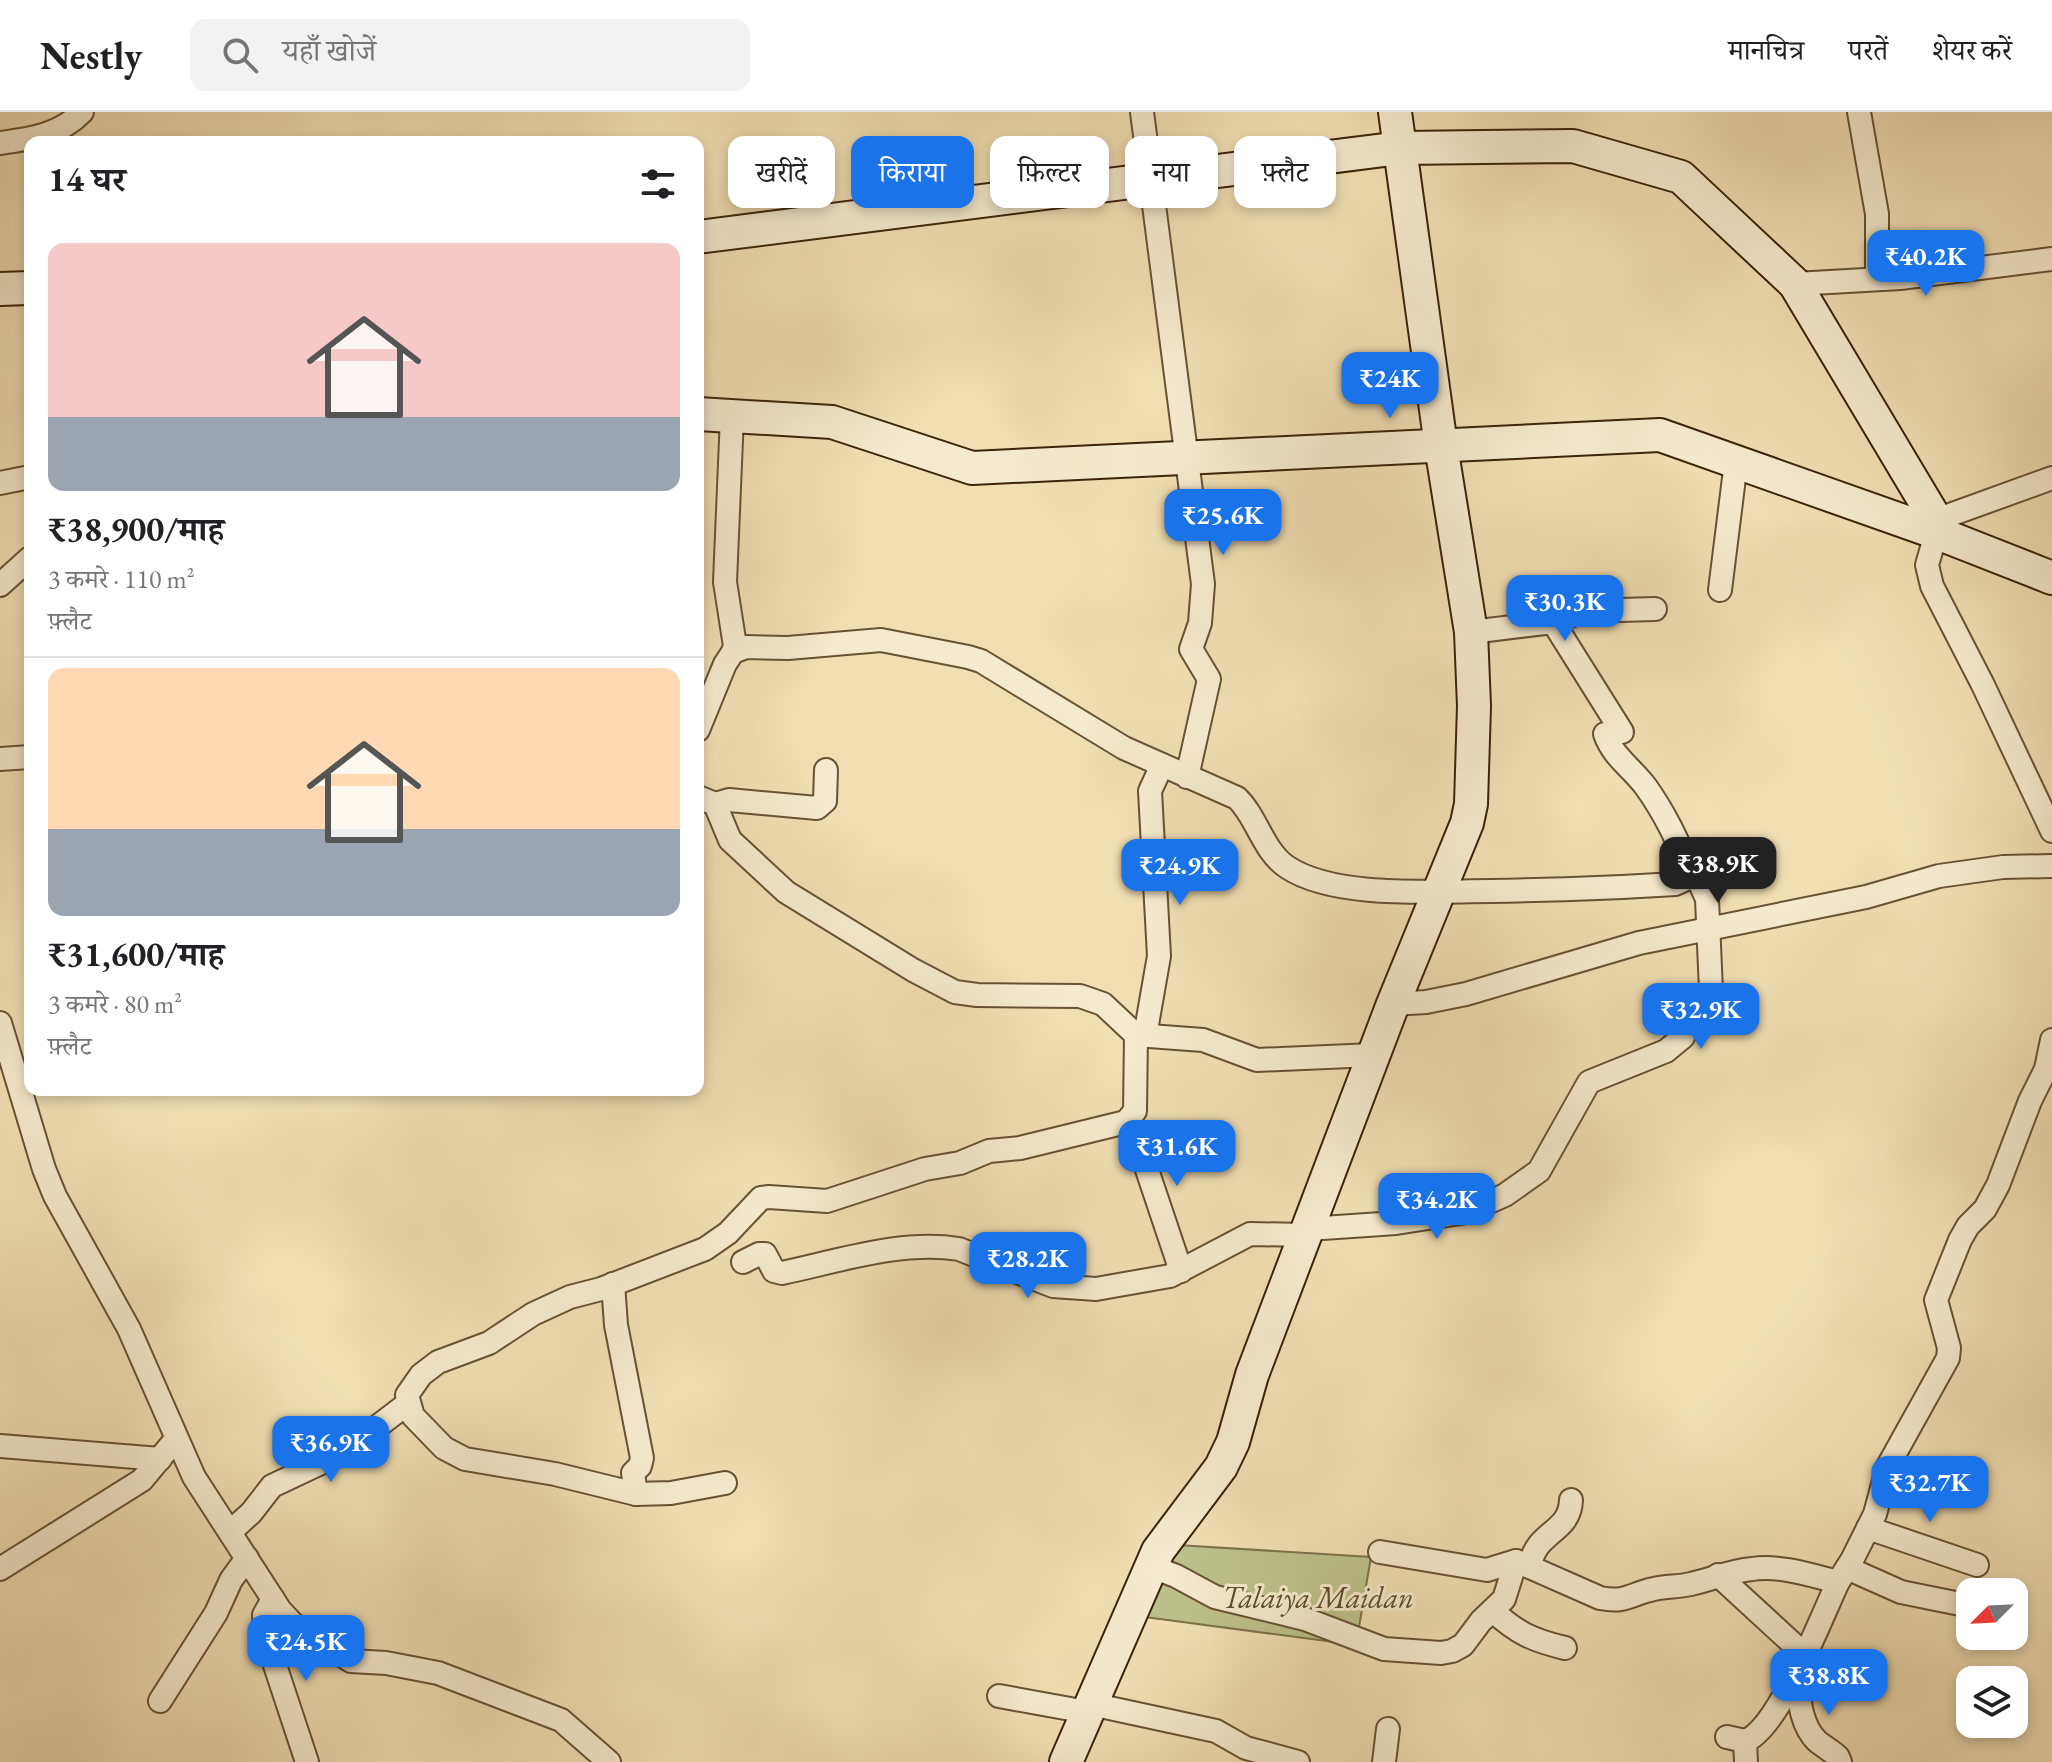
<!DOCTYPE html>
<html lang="hi">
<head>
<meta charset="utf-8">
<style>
	body { margin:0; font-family:"EB Garamond","Noto Serif Devanagari",serif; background:#f2f2f2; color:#202124; height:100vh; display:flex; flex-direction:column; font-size:30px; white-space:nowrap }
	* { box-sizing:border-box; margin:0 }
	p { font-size:26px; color:#757577 }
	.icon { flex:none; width:44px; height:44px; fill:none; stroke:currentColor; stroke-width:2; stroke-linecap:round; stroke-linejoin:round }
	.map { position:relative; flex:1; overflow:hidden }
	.drawer { position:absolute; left:24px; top:24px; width:680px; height:960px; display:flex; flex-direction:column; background:#fff; border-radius:16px; box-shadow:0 4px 12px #0003 }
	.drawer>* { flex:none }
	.hud { position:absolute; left:728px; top:24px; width:760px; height:72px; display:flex; gap:16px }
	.needle { width:52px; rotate:246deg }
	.controls { position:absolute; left:1956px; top:1466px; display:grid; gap:16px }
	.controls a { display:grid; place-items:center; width:72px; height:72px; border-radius:16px; background:#fff; box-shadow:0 4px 12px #0003; font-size:40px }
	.price { position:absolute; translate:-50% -68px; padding:0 18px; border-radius:16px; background:#1a73e8; color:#fff; font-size:26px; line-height:52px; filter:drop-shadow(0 2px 4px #0008) }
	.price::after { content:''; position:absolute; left:50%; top:48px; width:24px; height:18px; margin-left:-12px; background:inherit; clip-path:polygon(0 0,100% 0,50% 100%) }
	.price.on { background:#222; color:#fff }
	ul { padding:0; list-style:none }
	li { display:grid; align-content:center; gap:16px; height:424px; padding:0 24px }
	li+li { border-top:2px solid #e0e0e0 }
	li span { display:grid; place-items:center; height:248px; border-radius:16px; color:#555 }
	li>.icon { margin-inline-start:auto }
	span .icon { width:144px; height:144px; fill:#fffc; stroke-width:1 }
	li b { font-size:34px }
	h2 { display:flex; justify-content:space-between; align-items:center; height:96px; padding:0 24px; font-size:34px }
	.pill { padding:0 28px; border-radius:16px; background:#fff; box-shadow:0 4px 12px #0003; font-size:28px; line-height:72px }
	.pill.on { background:#1a73e8; color:#fff }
	header { display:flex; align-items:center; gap:48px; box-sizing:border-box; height:112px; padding:0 40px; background:#fff; border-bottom:2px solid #e0e0e0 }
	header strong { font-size:38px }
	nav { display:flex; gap:44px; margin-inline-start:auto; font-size:28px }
	.search { width:560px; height:72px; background:#f2f2f2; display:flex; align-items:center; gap:20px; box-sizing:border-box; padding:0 28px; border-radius:16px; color:#757577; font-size:30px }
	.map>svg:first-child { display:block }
	.green { fill:#bcc18b; stroke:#7c724a; stroke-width:2 }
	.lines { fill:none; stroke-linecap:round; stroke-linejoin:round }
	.street-casing { stroke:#695134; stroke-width:26 }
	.secondary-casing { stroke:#3c2209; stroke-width:36 }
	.street { stroke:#f6eace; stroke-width:22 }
	.secondary { stroke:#f6eace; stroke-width:32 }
	.labels { text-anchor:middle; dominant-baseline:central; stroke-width:6; stroke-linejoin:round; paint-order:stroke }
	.park-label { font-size:30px; font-style:italic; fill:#5c4a2a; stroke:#f6eace }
</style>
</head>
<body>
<header>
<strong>Nestly</strong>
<div class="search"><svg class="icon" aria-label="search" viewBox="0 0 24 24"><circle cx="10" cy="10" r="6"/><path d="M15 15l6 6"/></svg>यहाँ खोजें</div>
<nav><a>मानचित्र</a><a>परतें</a><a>शेयर करें</a></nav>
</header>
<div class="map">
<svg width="2052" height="1650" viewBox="0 0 2052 1650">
	<rect width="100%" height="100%" fill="#f1deb3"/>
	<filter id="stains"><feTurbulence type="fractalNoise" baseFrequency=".0025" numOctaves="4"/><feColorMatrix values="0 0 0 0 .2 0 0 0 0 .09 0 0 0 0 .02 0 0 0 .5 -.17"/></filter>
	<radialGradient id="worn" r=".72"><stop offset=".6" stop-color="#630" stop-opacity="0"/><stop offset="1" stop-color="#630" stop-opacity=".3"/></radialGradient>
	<polygon class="green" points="1177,1433 1371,1445 1356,1533 1137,1504"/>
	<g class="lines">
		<g class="street-casing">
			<g id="street">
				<polyline points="1142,0 1203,472 1200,511 1191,537 1209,567 1187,665"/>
				<polyline points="1859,0 1877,102 1877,167"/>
				<path d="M0,31C30,27 60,23 82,0"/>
				<polyline points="1795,172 1900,166 2052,147"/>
				<polyline points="732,304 725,470 735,534 733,540"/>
				<polyline points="0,371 30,365"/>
				<polyline points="1936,408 2052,366"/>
				<polyline points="1940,422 1933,432 1927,453 1932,474 1983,573 2052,719"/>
				<polyline points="0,473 30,446"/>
				<polyline points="1720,478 1736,350"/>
				<polyline points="1553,510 1622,620"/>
				<polyline points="1471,520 1553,510 1585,499 1655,497"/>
				<path d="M698,618L725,552L733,540L746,535L788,536L881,528L968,545L981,549L1124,636L1237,686C1257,705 1263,739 1287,755C1335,787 1434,779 1491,779C1552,778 1614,776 1675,772L1684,768L1688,760C1683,735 1661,696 1646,675C1632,656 1613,645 1605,622"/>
				<polyline points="0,647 30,645"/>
				<polyline points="698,685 715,692 730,728 786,780 913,858 955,880 977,883 1080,884 1103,892 1136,923 1203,928 1257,948 1373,943"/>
				<polyline points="715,692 729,688 817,696 825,689 826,658"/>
				<polyline points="1393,892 1426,890 1466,882 1639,831 1866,785 1939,764 2003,755 2052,754"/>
				<polyline points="0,911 44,1057 55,1084 129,1217 194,1365 280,1498 293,1512 351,1549 386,1551 438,1561 561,1608 609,1650"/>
				<polyline points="1145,924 1159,844 1150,679 1162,653"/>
				<polyline points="1130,1007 1181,1159"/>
				<polyline points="1308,1117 1396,1111 1467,1100 1505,1083 1539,1059 1589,970 1666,939 1683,925 1689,908 1700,898 1711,879 1707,787 1694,758"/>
				<path d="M743,1150L759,1142H765L774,1159L782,1161C839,1149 900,1128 959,1137L1053,1174L1096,1177L1170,1164L1250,1122L1306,1123"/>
				<polyline points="613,1172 616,1213 642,1346 640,1354 633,1361 636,1382"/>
				<polyline points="0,1334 160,1347"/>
				<polyline points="725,1371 671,1381 636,1382 555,1362 465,1347 444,1336 413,1304 407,1283 421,1263 438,1250 489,1231 533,1202 570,1185 601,1177 705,1137 728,1121 761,1086 769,1085 827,1089 925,1057 960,1051 989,1039 1020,1036 1126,1010 1135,999 1136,923"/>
				<polyline points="1868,1416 1977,1453"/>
				<polyline points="230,1420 251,1401 272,1374 344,1340 407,1292"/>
				<path d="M1380,1440L1487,1458L1516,1449L1600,1486C1627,1491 1630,1482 1654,1477C1666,1474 1679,1475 1691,1472C1712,1467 1731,1459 1752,1457C1780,1453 1810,1463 1838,1470L1852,1448L1875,1402L1888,1354L1948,1246L1949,1236L1936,1188L1960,1128L1968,1114L1985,1097L1998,1073L2030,989L2046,957L2052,928"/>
				<polyline points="1150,1454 1176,1464 1215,1485 1305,1507 1384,1537 1441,1541 1452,1539 1463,1533 1481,1509 1504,1487 1516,1449"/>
				<path d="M1530,1455C1535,1418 1570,1422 1571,1388"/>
				<polyline points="1847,1456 1901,1480 1970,1494"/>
				<polyline points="0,1457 142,1368 176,1327"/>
				<polyline points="1718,1463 1804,1542"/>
				<polyline points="273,1487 264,1503 265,1523 307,1650"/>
				<path d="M1493,1499C1517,1521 1532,1528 1565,1536"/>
				<path d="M1796,1559C1799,1581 1799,1612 1817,1629C1824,1635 1832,1639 1838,1645L1840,1650"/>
				<polyline points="999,1584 1087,1600"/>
				<polyline points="160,1589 216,1501 231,1468 247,1446"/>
				<polyline points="1091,1592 1216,1619 1246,1636 1298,1650"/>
				<path d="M1727,1625L1745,1629C1778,1618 1822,1504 1838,1470"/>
				<polyline points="1745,1629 1746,1650"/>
				<polyline points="1384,1650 1388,1617"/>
			</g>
		</g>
		<g class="secondary-casing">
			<g id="secondary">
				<polyline points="698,125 1400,36 1573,34 1681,65 1795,172 1936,408 1940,422"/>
				<polyline points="0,177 30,176"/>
				<polyline points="698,302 832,310 972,356 1660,323 1940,422 2052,466"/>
				<polyline points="1066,1650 1158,1439 1221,1355 1233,1330 1252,1263 1393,892 1467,711 1471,692 1474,594 1471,520 1441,334 1395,0"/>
			</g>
		</g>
		<use href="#street" class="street"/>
		<use href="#secondary" class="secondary"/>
	</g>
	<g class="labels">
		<g class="park-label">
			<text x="1318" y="1485">Talaiya Maidan</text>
		</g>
	</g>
	<rect width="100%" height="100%" filter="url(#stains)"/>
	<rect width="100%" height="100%" fill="url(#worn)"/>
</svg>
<div class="controls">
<a><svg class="needle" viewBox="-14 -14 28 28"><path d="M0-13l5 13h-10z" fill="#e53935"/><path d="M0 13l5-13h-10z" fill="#757577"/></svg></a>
<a><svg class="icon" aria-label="layers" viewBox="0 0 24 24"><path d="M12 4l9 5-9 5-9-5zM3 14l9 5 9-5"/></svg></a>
</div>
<b class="price" style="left:1926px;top:186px">₹40.2K</b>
<b class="price" style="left:1390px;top:308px">₹24K</b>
<b class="price" style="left:1223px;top:445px">₹25.6K</b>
<b class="price" style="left:1565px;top:531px">₹30.3K</b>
<b class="price on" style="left:1718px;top:793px">₹38.9K</b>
<b class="price" style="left:1180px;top:795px">₹24.9K</b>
<b class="price" style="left:1701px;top:939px">₹32.9K</b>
<b class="price" style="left:1177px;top:1076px">₹31.6K</b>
<b class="price" style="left:1437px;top:1129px">₹34.2K</b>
<b class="price" style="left:1028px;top:1188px">₹28.2K</b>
<b class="price" style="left:331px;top:1372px">₹36.9K</b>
<b class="price" style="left:1930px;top:1412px">₹32.7K</b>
<b class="price" style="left:306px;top:1571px">₹24.5K</b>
<b class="price" style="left:1829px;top:1605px">₹38.8K</b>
<div class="hud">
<a class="pill">खरीदें</a>
<a class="pill on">किराया</a>
<a class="pill">फ़िल्टर</a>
<a class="pill">नया</a>
<a class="pill">फ़्लैट</a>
</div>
<section class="drawer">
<h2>14 घर<svg class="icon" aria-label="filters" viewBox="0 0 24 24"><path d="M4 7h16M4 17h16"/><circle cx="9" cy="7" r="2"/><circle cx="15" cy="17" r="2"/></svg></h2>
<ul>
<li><span style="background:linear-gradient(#f6c9c9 70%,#9aa5b1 0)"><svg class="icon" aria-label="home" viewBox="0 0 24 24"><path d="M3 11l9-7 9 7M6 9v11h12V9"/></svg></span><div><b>₹38,900/माह</b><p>3 कमरे · 110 m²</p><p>फ़्लैट</p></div></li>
<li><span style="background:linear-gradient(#ffd9b3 65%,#9aa5b1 0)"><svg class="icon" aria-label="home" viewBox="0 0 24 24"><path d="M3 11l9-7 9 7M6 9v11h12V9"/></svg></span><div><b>₹31,600/माह</b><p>3 कमरे · 80 m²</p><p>फ़्लैट</p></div></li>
</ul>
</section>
</div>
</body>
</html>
